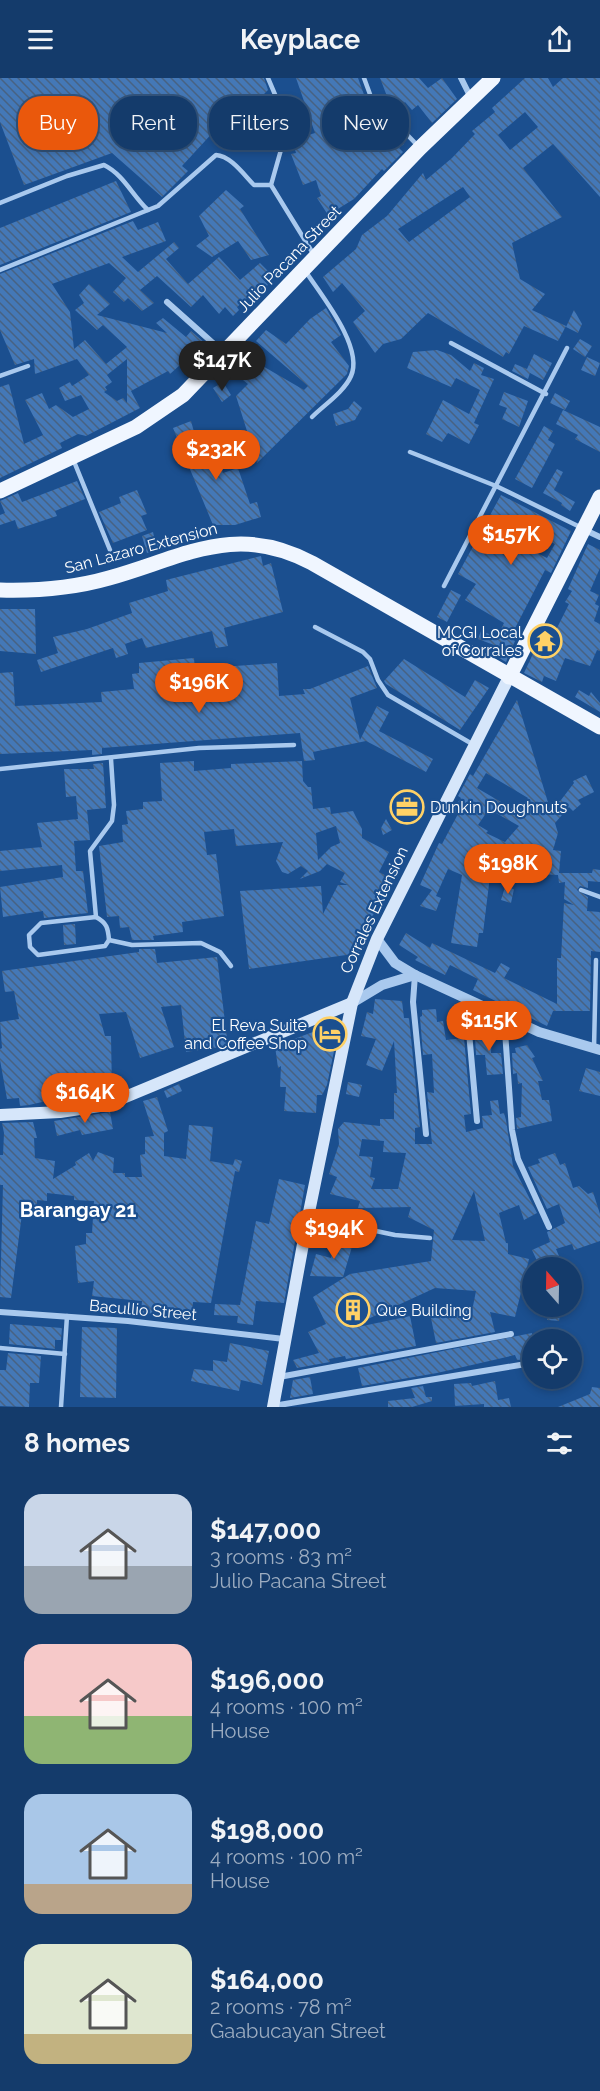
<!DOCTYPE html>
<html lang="en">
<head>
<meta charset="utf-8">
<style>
	body { margin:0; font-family:Raleway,sans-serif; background:#214673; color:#f1f3f6; height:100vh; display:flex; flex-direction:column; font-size:22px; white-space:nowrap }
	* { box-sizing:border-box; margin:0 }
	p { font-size:20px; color:#9dadc1 }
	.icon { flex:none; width:33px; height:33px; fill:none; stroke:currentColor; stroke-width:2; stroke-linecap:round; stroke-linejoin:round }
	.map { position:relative; height:1329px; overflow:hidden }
	.drawer { display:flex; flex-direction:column; background:#143b6b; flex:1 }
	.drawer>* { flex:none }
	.banner { position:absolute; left:18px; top:18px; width:564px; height:54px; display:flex; gap:12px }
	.needle { width:39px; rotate:340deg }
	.fabs { position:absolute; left:522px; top:1179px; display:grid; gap:12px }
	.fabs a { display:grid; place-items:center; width:60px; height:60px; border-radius:50%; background:#143b6b; box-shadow:0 3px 9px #0003,0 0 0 2px #33557e; font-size:30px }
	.price { position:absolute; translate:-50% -51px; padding:0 14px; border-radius:21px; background:#ea580c; color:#fff; font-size:20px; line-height:39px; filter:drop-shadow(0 2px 3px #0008) }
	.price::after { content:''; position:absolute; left:50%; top:36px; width:18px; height:14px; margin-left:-9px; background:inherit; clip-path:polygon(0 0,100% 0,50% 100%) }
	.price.current { background:#222; color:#fff }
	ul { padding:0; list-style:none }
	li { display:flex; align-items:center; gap:18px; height:150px; padding:0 24px }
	li span { display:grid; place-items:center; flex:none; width:168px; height:120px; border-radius:18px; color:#555 }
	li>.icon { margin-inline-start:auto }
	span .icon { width:72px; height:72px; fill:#fffc; stroke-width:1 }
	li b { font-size:26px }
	h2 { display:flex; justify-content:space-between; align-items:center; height:72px; padding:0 24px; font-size:26px }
	.chip { padding:0 21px; border-radius:24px; background:#143b6b; box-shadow:0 3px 9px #0003,0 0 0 2px #33557e; font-size:21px; line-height:54px }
	.chip.current { background:#ea580c; color:#fff }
	header { display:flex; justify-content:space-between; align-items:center; height:78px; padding:0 24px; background:#143b6b; font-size:27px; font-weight:700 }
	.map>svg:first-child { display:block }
	.building { fill:url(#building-back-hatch); fill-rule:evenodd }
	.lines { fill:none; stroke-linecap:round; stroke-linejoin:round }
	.service { stroke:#a9c9ee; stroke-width:4.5 }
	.minor { stroke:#a9c9ee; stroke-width:6 }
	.tertiary { stroke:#a9c9ee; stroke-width:10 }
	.secondary { stroke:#d6e6fa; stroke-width:12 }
	.primary { stroke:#f0f6ff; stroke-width:15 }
	.labels { text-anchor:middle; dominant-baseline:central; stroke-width:4.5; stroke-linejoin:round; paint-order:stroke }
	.street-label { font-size:16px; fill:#fff; stroke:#1b4f8f }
	.poi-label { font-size:16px; fill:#fff; stroke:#1b4f8f; text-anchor:end }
	.quarter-label { font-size:20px; font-weight:bold; fill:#fff; stroke:#1b4f8f }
</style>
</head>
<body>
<header><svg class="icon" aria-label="menu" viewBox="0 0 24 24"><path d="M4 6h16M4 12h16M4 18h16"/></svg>Keyplace<svg class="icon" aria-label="share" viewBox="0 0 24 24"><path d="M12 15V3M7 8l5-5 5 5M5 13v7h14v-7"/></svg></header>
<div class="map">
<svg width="600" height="1329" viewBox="0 0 600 1329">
	<defs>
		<pattern id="building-back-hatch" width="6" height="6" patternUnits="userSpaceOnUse" patternTransform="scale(1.5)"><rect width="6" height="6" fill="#4478b7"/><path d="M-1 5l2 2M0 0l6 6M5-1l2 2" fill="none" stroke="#486282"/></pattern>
	</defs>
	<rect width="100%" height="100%" fill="#1b4f8f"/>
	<g class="building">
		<polygon points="0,0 264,0 268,12 261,19 279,37 283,47 258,74 240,57 257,41 240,25 182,88 188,93 162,119 112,75 24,107 0,44"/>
		<polygon points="296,0 358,0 376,50 386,41 398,54 395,57 404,66 399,70 403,74 384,93 382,91 354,121 328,137 317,120 321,118 316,102 303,107 291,76 296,75 292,62 315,55"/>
		<polygon points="380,0 419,0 428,10 442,0 457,21 432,45 418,27 412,32 405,24 393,34"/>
		<path d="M525,0H548L553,9L563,0H600V119L553,66L523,90L562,139L512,165L520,201L545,216L532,232L566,248L558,263L524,248L509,276L506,274L503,279L428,235L401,261L383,266L375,275L353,244L365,233L342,205L333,214L323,199L356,171L362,157L387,138L423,95L426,102L452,80L475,56L472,53L495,34L492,30ZM525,34L538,49L510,72L498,57ZM463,109L470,119L409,164L398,151Z"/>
		<polygon points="116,103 131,134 0,187 0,150"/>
		<polygon points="226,112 244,128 240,131 269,177 251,182 238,163 212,179 196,168 209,158 199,138"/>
		<path d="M133,143L138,152L158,144L166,163L122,179L138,194L174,164L179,170L166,181L188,206L219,179L240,202L260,185L270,195L264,202L268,207L258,214L257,212L237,229L239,232L233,238L225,229L219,236L203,217L191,229L157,198L140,212L154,225L142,233L128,220L124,224L113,214L126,200L109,185L52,206L70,234L74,271L85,262L106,286L127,269L103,247L97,252L75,232L84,225L79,217L89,206L110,226L97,237L167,255L156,245L163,240L186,259L191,253L205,265L202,269L195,263L201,271L193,280L196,284L183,293L180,287L170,296L168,293L131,313L140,330L86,358L78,356L60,365L62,370L0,400V309L9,306L24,366L43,357L25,322L42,315L49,331L56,327L73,339L89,331L81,317L65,323L59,310L70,304L72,308L89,297L77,281L35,296L34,281L15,287L0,252V196ZM127,281V325L123,320L117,323L104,314L107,312L105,309L112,304L107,297Z"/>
		<polygon points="326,230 341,257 331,264 349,288 347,296 257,385 236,318 248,306 233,294 236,289 234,287 242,276 304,312 308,308 256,263 266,252 286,266 310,241"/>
		<polygon points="574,232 582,246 578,255 566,249"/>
		<polygon points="580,261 592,268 585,279 573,271"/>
		<polygon points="437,272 451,277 470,293 474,285 484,290 481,297 494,301 474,345 479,347 469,366 448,355 442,364 426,356 443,322 469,336 480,312 456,300 451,309 407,290 413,274"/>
		<polygon points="534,276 552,285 543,302 530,295 528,301 512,293 515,286 527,291"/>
		<polygon points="587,279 600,285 595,298 581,292"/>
		<polygon points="223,304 231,317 222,324 213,310"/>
		<polygon points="504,314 528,323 519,349 502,341 507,330 499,327"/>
		<polygon points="555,315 570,323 565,332 550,325"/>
		<polygon points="354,323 362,330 355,342 336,348 333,336 348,331"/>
		<polygon points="563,332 600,349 600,374 575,361 578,357 556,346"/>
		<polygon points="191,343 196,361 206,358 213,373 216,371 223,395 238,390 250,426 257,424 261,439 235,447 213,447 173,350"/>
		<polygon points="544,348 553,353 548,362 555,366 532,410 515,401"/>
		<polygon points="557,391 563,394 554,412 575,424 570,433 561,427 562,425 543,415"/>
		<polygon points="77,403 85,421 55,433 57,438 18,451 15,442 0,447 0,437 5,435 0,423 18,415 22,424"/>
		<polygon points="137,412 147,436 141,438 147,452 113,465 99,434 121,425 119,419"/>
		<path d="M501,417L571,453L551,495L545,492L510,560L515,563L506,584L490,575L494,567L478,561L481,553L497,559L504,545L465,522L476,506L458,496ZM529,452L555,466L547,480L521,467Z"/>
		<polygon points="153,454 155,463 174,458 177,466 147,475 142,458"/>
		<polygon points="588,466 600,472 600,490 590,513 599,517 595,526 599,528 594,543 600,546 600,573 597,572 590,588 565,580 556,603 544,598 542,604 524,595 545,550 555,554 569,526 565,524 572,513 568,511"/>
		<polygon points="261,478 263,488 271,485 283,534 224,550 228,568 216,570 212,553 146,570 142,560 125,566 128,576 116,580 113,570 41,594 37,582 58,575 53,559 87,551 132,535 129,525 168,513 166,502"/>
		<polygon points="451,512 461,517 447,544 437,539"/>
		<polygon points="0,531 35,531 36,576 0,573"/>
		<polygon points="194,580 196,607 203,606 203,614 222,612 221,589 277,585 279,618 305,616 303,611 310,611 368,588 377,610 350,620 360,662 377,628 389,634 379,653 433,681 426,694 366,663 313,674 315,682 304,683 300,655 102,670 102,676 92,677 92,672 0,676 0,595 13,594 15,628 102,624 101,614 134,611 132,596 139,595 139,585"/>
		<polygon points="404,581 465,619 475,602 489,610 460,652 386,606 384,603"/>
		<polygon points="579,612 589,618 591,614 600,625 600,634 575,619"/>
		<path d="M517,622L550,731L561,722L574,705L573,703L586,697L594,714L578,722L581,726L573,733L569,729L555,745L558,755L553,772L561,773L559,795H592L593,791L600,792V804L588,803V810L580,808L577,812L588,819L587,833L600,834V874L591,873L590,933H553L547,948L473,912L478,901L450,887L445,897L415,882L418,879L399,867L406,855L430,870L432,865L495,895L501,885L510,890L504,900L557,926V880H561L564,825L574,827L564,821L565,804L559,805L558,797L539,796L533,793L529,800L507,786L498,797L491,790L483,855H479L477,869L451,865L462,797L448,791L436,818L441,820L436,833L420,828L432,812L420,807L439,765L442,766L458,736L452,733L461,720L458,718L470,696L473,698ZM486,695L528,720L518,734L477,710ZM489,731L519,748L505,764L486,755L488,753L478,747Z"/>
		<path d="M194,683V693L231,690V686L302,683L303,703L308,709H311L313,731L330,729L331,736L353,733L362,751V760L389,774L379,794L392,801L361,860L367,864L360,875L249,891L240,813L321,808L323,836L338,807H348L340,804L345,795L327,786L320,793L300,801L308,793L301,788L288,796L282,794L276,783L283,764L236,768L234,751L204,754L207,777L216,776L224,838L182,844L183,854L153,858L154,862H132L129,849L120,850L119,838L107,839L99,768L123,764L122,747L128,746L126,733L143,731V724L162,723L160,685ZM336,748L340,765L331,769L318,782L316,755Z"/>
		<polygon points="103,685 106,730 87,732 90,762 74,763 76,793 83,793 88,835 44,840 43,833 3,839 0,809 63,799 62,787 0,793 0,773 42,769 37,745 78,741 76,718 66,719 64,691 94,691 93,686"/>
		<polygon points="386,741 392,752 383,757 381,750"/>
		<polygon points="505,809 514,811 511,825 501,822"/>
		<polygon points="75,846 76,866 64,867 63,847"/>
		<polygon points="139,871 155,871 157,885 217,879 228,968 186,974 181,927 161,929 174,969 140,980 126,934 99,936 105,958 111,958 112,1013 101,1014 103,1019 91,1021 90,1015 51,1020 51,1022 29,1027 20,1028 19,1020 7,1021 0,982 0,971 2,970 0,944 19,941 14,913 5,914 2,893 139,874"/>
		<path d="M375,921L402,923L404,940H409L420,1049L415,1050V1066H432L427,1014L434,1015L432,976L423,977L420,939L422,938V932L436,931L437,944L443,943L446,962L464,960L471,1036L464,1037L466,1054L483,1050L482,1038L492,1037L490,1023L498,1022L500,1036L504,1035L506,1042L513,1088L537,1135L524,1142L519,1127L499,1135L506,1165H508V1176L529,1181L515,1239L490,1234L495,1254L436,1265L431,1240L473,1228L476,1213L435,1210L357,1246L358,1249L410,1238L416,1268L346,1281L345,1278L329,1281L330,1284L297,1290L293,1282L319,1275L308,1254L326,1246L313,1219L350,1196L431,1183L434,1152L408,1139L411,1129L358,1130L360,1123L330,1116L337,1099L329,1096L339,1066L338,1051L344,1044L380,1048V1041H394V1015H397L394,963L382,993L366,987L376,961L361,958L367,934L373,936ZM362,1061L384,1063L383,1074L406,1075L398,1111H371L375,1100L370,1099L373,1079L359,1078ZM474,1113L485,1163L452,1162Z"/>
		<polygon points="340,944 327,1007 322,1017 317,1017 316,1035 284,1033 286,1009 280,1009 281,988 278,990 275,968"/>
		<polygon points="479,950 492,950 491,975 501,975 503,996 487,997 485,977 476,977 475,959 478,959"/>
		<polygon points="527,967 535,979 532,980 543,1003 538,1003 542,1022 549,1022 552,1043 517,1051 516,1040 521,1039 522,1005 518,1006 517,995 513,996 512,975 516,975 515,970"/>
		<polygon points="586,990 600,994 600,1018 579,1013"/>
		<polygon points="348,1004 362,1007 359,1019 346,1016"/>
		<polygon points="179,1006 182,1013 167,1020 164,1013"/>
		<polygon points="157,1019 168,1053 164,1055 164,1078 186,1081 189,1047 213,1049 210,1083 233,1087 235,1081 242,1083 239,1094 235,1093 211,1225 193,1224 192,1237 141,1235 142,1223 92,1218 94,1203 78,1205 75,1168 86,1166 86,1155 92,1155 94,1123 74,1122 74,1118 47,1115 47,1123 37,1122 37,1129 23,1128 11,1220 0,1219 3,1107 0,1107 0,1077 3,1077 4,1055 2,1045 33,1044 37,1060 34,1060 35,1080 55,1083 53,1101 76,1087 75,1084 89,1075 93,1083 98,1074 114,1080 113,1095 125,1095 125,1099 142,1099 140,1077 145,1076 145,1059 154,1058 143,1023"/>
		<polygon points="110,1034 113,1051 82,1057 80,1052 57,1058 54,1043"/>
		<polygon points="555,1075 560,1087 565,1085 573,1110 579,1108 588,1116 593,1114 600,1136 600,1163 574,1172 572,1166 556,1171 559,1178 539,1187 532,1172 550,1164 547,1154 565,1145 559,1126 547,1131 528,1089 540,1085 538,1081"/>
		<polygon points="279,1101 305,1107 284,1225 256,1223 253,1247 237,1245 238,1238 214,1237 215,1226 240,1227 256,1143 269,1146"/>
		<polygon points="335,1158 354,1162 343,1199 310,1198 316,1176 331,1180"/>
		<polygon points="549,1228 561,1229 559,1243 547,1242"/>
		<polygon points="10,1246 62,1250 61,1262 55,1262 55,1271 9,1266"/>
		<polygon points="82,1249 117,1250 116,1320 80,1319"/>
		<polygon points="532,1255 532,1275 527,1281 517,1282 515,1277 437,1295 362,1308 358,1290"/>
		<polygon points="230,1265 269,1273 262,1307 241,1302 239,1313 191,1303 194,1291 213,1293 213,1282 227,1284"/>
		<polygon points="8,1275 41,1278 39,1305 30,1305 29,1329 0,1328 0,1292 6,1292"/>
		<polygon points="310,1299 313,1316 290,1320 293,1302"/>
		<polygon points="495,1303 498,1322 509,1320 511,1329 484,1329 484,1326 455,1328 454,1306 471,1305 472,1308"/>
		<polygon points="423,1308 426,1319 432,1319 432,1323 412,1329 388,1329 388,1323 415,1320 411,1310"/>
		<polygon points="592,1309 600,1310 600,1329 558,1329 590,1316"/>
	</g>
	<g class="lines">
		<g class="service">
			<polyline points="268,0 288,47 271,107 314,177"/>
			<polyline points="364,0 371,19 418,68"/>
			<path d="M0,125L67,98L104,87C124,97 132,117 148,132L158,128L216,77C231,78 244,97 254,107H271"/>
			<polyline points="0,192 148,132"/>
			<path d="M306,194C321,217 364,269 351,298C344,314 324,327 312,339"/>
			<polyline points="451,265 546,316"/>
			<polyline points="0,298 28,288"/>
			<polyline points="410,374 496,408 580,449"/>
			<polyline points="73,381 110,472"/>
			<polyline points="444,508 567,270"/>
			<polyline points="315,549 363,574 370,581 378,602 388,617 474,667"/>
			<polyline points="0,691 199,670 294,667"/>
			<polyline points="581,812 600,819"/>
			<path d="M96,839C107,845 108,850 109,862L105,868L38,877L30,869L29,857L41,845Z"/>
			<polyline points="96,839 90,773 112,743 114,727 111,681"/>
			<polyline points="109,862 132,867 201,865 220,874 231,888"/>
			<polyline points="594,970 596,882"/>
			<polyline points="309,1139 395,1157 430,1160"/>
			<polyline points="0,1270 65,1276"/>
			<polyline points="61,1329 67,1238"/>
		</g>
		<g class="minor">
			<polyline points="461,0 471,20"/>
			<polyline points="167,224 223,274"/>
			<polyline points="583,451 600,459"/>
			<polyline points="415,897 413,924 426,1056"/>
			<polyline points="466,921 477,1043"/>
			<polyline points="504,939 512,1052 518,1081 549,1149"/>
			<polyline points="0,1234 128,1243 284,1261"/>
			<polyline points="279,1299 511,1256"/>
			<polyline points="273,1328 532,1285"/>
		</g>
		<g class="tertiary">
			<polyline points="377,861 395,885 415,897 539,954 600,972"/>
			<polyline points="352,925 382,907 415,897"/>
		</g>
		<g class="secondary">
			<polyline points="0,1037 60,1034 106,1027 352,925"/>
			<polyline points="273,1329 308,1139 352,925 377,861 509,599"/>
		</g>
		<g class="primary">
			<polyline points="0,413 136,349 183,317 420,70 493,0"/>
			<path d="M0,512C37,513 74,510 109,500C184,479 236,444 312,485L600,649"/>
			<polyline points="509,599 600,419"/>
		</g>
	</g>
	<defs>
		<g id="temple-ring" transform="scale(1.725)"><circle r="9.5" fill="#1b4f8f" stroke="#ffd166" stroke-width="1.5"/><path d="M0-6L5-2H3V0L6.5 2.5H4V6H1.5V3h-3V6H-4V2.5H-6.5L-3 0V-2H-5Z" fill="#ffd166"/></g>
		<g id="office-ring" transform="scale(1.725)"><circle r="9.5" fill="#1b4f8f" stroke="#ffd166" stroke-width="1.5"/><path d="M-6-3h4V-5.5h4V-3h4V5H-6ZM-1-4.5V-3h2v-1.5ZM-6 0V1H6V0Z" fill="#ffd166"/></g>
		<g id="hotel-ring" transform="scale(1.725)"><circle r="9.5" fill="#1b4f8f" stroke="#ffd166" stroke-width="1.5"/><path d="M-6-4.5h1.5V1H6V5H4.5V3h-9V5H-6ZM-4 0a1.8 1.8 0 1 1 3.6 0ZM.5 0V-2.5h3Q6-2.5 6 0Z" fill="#ffd166"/></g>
		<g id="building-ring" transform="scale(1.725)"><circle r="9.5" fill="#1b4f8f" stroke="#ffd166" stroke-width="1.5"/><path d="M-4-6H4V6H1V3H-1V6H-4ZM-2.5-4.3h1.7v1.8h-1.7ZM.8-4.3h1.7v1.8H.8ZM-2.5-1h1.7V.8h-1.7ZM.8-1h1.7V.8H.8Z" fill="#ffd166"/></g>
	</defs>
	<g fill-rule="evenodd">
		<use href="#temple-ring" x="545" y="563"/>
		<use href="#office-ring" x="407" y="729"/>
		<use href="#hotel-ring" x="330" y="956"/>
		<use href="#building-ring" x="353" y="1232"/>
	</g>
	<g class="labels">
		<g class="street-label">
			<text transform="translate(289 181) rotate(-46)">Julio Pacana Street</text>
			<text transform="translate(141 470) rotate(-15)">San Lazaro Extension</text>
			<text transform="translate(374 832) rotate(-65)">Corrales Extension</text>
			<text transform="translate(143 1232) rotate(5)">Bacullio Street</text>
		</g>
		<g class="poi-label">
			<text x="522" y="554">MCGI Local<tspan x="522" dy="18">of Corrales</tspan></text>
			<text x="430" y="729" text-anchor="start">Dunkin Doughnuts</text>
			<text x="307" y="947">El Reva Suite<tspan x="307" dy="18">and Coffee Shop</tspan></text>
			<text x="376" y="1232" text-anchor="start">Que Building</text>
		</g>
		<g class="quarter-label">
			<text x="78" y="1132">Barangay 21</text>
		</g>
	</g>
</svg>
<div class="fabs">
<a><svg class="needle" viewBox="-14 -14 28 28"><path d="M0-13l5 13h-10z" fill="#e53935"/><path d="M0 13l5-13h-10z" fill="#9dadc1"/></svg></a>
<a><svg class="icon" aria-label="locate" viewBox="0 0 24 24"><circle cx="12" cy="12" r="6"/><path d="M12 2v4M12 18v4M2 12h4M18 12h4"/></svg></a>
</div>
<b class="price current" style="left:222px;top:314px">$147K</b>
<b class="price" style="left:216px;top:403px">$232K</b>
<b class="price" style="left:511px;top:488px">$157K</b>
<b class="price" style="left:199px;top:636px">$196K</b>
<b class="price" style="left:508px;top:817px">$198K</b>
<b class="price" style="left:489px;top:974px">$115K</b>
<b class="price" style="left:85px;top:1046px">$164K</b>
<b class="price" style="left:334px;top:1182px">$194K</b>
<div class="banner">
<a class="chip current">Buy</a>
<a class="chip">Rent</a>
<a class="chip">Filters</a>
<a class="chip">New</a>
</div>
</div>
<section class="drawer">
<h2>8 homes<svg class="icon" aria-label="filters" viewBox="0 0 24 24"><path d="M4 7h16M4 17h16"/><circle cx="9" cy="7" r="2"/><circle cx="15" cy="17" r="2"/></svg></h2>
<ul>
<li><span style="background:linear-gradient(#c9d6e8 60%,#9aa5b1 0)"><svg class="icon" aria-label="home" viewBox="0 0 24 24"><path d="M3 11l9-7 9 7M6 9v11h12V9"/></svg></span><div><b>$147,000</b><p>3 rooms · 83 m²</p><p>Julio Pacana Street</p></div></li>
<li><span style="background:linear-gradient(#f6c9c9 60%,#8fb573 0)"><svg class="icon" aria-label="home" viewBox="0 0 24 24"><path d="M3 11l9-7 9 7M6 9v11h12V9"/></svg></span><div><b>$196,000</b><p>4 rooms · 100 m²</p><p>House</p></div></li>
<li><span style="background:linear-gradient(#a9c7e8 75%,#b9a48a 0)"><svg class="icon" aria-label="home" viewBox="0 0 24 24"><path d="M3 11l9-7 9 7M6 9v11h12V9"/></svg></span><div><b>$198,000</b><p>4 rooms · 100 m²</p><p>House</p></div></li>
<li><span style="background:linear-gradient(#dfe7d0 75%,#c2b280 0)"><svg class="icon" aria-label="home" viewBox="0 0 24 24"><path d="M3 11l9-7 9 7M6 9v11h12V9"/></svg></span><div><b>$164,000</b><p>2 rooms · 78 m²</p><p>Gaabucayan Street</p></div></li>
</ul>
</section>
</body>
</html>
